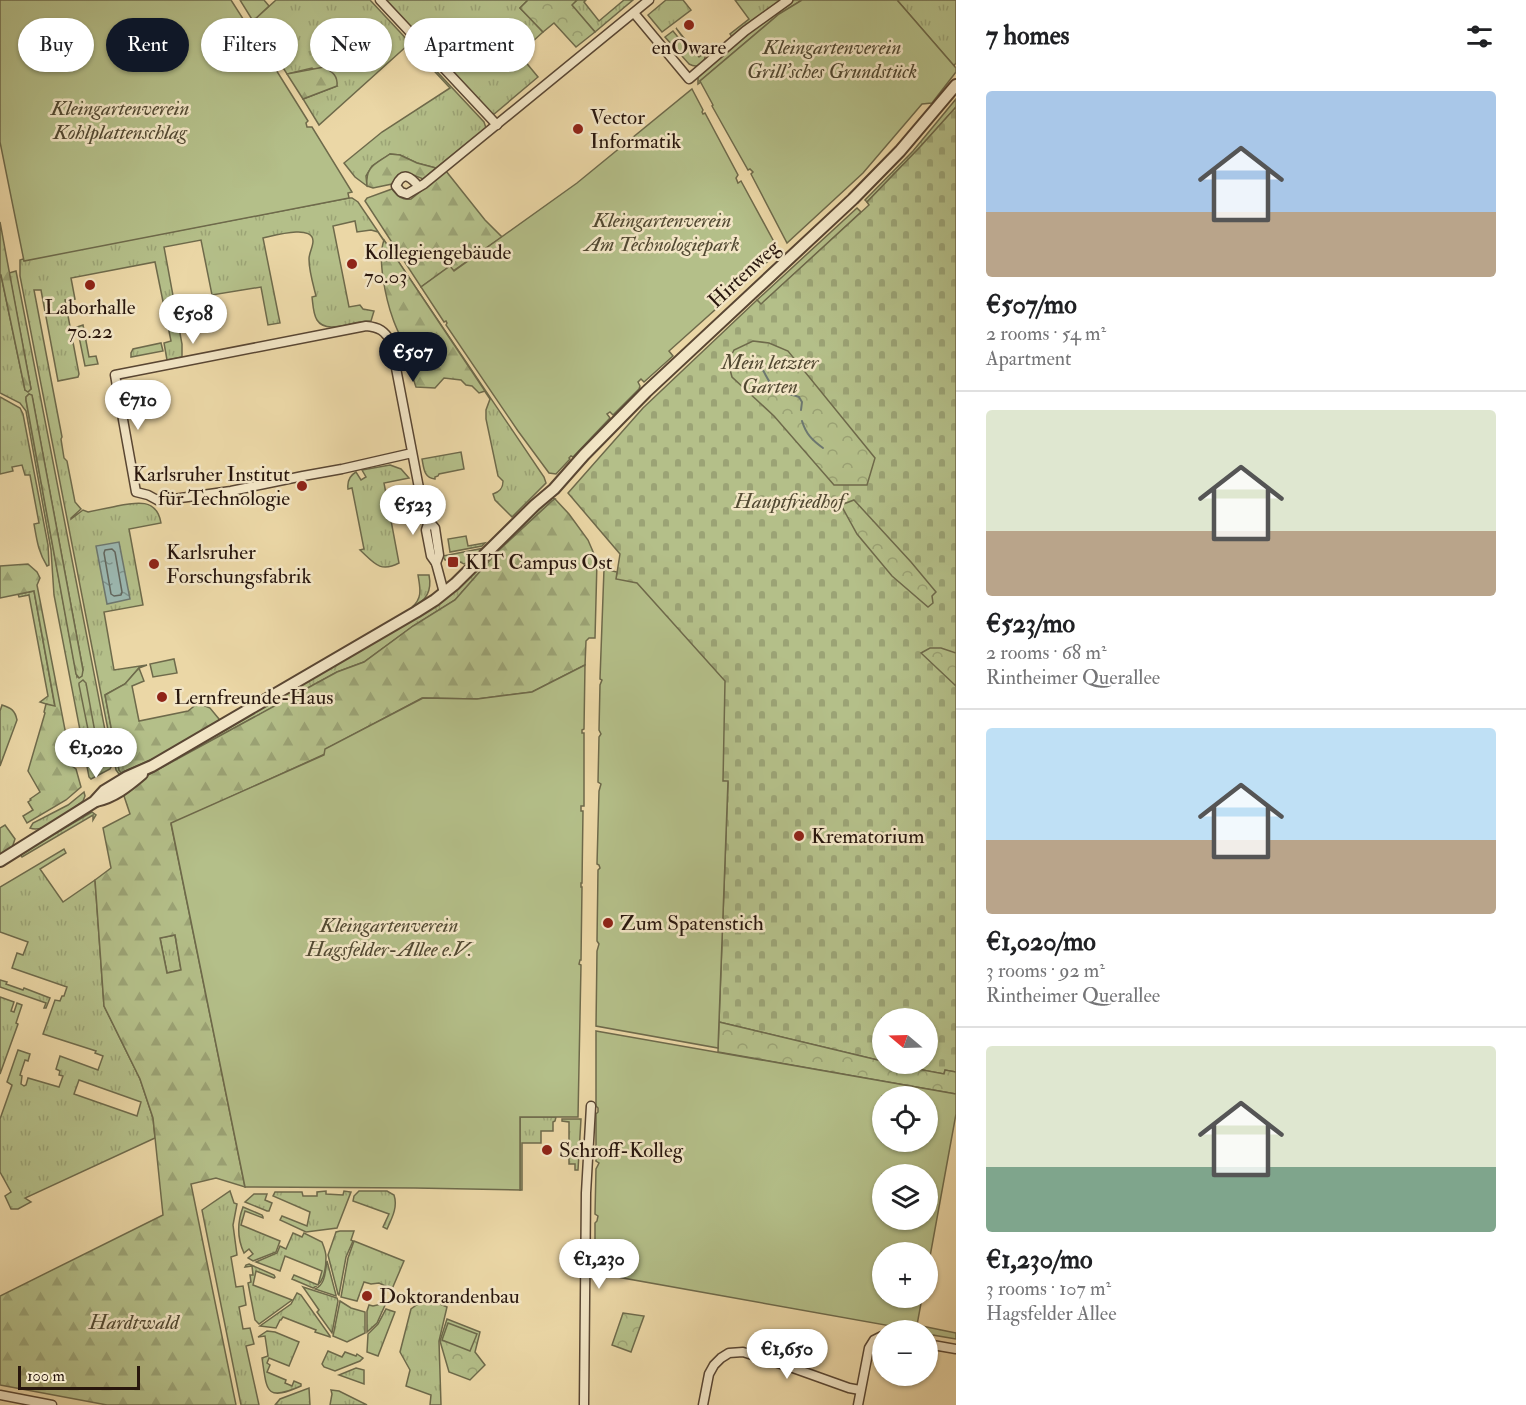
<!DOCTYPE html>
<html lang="en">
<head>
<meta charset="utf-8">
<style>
	body { margin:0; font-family:"IM FELL Double Pica",serif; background:#f2f2f2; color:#202124; height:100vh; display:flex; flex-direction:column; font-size:22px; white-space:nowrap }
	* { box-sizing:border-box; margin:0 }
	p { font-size:20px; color:#757577 }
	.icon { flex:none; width:33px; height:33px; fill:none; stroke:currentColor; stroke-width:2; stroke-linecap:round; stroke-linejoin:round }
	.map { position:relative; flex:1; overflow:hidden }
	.sheet { display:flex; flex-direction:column; background:#fff; width:570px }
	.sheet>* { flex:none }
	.guide { position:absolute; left:18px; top:18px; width:570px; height:54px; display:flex; gap:12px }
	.needle { width:39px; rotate:289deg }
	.tools { position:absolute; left:872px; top:1008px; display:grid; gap:12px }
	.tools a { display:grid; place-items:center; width:66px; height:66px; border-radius:50%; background:#fff; box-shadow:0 2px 4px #0004; font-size:30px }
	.scale { position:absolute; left:18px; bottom:15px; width:122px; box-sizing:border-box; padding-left:6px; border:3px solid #28160d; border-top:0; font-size:16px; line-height:21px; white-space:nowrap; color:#28160d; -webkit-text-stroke:4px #f2e5c5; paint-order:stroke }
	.price { position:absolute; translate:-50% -51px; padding:0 14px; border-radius:21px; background:#fff; color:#222; font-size:20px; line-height:39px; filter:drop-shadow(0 2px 3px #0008) }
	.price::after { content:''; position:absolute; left:50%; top:36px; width:18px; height:14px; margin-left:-9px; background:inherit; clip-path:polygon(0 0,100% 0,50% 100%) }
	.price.on { background:#111827; color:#fff }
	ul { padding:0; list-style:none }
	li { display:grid; align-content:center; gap:12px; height:318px; padding:0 30px }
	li+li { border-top:2px solid #e0e0e0 }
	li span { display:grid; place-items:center; height:186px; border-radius:6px; color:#555 }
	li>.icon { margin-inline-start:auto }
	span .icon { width:108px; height:108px; fill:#fffc; stroke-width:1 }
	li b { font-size:26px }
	h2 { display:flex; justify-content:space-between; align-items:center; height:72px; padding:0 30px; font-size:26px }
	.pill { padding:0 21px; border-radius:27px; background:#fff; box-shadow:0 2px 4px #0004; font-size:21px; line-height:54px }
	.pill.on { background:#111827; color:#fff }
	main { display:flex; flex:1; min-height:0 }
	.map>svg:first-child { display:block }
	.grass { fill:url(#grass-tufts); stroke:#6e6a4b; stroke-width:1.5; fill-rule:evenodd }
	.forest { fill:url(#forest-firs); stroke:#6e6a4b; stroke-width:1.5; fill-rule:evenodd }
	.cemetery { fill:url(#cemetery-stones); stroke:#6e6a4b; stroke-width:1.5 }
	.park { fill:url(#park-crowns); stroke:#6e6a4b; stroke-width:1.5 }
	.garden { fill:#b4bf89; stroke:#6e6a4b; stroke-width:1.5; fill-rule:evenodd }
	.water { fill:url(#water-ripples); stroke:#6d776f; stroke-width:1.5 }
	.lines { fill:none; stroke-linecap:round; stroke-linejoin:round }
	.shore { stroke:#62665e; stroke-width:1.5 }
	.stream { stroke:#6d776f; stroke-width:2 }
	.minor-casing { stroke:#594633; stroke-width:11 }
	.tertiary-casing { stroke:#594633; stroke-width:14 }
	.minor { stroke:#f2e5c5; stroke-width:8 }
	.tertiary { stroke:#f2e5c5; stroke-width:10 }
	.poi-dot { fill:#8f2418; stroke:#f2e5c5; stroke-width:2 }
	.labels { text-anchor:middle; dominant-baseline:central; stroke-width:5; stroke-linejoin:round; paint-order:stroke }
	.poi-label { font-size:21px; fill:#28160d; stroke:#f2e5c5; text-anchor:start }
	.park-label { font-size:21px; font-style:italic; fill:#524932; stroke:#f2e5c5 }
	.street-label { font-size:21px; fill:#28160d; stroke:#f2e5c5 }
</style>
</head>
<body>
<main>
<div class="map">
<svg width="956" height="1405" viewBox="0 0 956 1405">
	<defs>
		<pattern id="grass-tufts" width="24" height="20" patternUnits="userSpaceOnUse" patternTransform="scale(1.5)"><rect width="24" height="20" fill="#b4bf89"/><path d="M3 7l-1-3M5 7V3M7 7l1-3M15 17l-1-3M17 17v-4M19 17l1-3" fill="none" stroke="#9ba375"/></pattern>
		<pattern id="forest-firs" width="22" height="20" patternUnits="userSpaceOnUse" patternTransform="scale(1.5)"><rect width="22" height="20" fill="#b4bf89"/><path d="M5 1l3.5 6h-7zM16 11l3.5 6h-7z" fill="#9ba375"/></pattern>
		<pattern id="cemetery-stones" width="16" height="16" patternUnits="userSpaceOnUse" patternTransform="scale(1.5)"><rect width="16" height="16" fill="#b4bf89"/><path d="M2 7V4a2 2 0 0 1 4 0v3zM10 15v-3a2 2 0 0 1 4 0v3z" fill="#9ba375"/></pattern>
		<pattern id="park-crowns" width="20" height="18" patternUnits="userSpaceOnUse" patternTransform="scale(1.5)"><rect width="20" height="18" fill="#b4bf89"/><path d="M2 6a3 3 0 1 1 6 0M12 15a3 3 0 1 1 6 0" fill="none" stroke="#9ba375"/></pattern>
		<pattern id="water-ripples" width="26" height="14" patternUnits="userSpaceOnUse" patternTransform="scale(1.5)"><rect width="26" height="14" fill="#9bb7b0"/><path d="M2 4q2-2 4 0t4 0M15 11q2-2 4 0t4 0" fill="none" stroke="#7e948e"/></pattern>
	</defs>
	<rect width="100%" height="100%" fill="#ebd7a6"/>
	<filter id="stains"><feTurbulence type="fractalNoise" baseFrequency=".00333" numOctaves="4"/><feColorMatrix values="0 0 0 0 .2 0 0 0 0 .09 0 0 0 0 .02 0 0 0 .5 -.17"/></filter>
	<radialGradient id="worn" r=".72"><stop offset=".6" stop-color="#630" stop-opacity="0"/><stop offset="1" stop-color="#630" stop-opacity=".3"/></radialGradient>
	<g class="grass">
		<polygon points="276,0 370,0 484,122 486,128 436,168 417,163 400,155 390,154 372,166 366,176 367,186 355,177 344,163 382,132 450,88 409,44 319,125 303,99 337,86 312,68 287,74 253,21"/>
		<polygon points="385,0 528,0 520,8 543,32 519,54 538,77 493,115"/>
		<polygon points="577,0 586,0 584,2 599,21 624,0 633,0 595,32 571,5"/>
		<polygon points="666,0 683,0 691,10 662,32 648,15"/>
		<polygon points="735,0 781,0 751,21 732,37 730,34 749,19"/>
		<polygon points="794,0 802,0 779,14 700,81 701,82 698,84 698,76 762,21"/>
		<polygon points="897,0 956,0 956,63 954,66"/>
		<path d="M676,28L699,57L703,54L705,57C704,66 696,68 689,64L665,37L673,31L681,41L684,39Z"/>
		<polygon points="956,99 956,107 920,147 867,202 865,200 913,151"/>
		<path d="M349,198H352L358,202L544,477L546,483L512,517L495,500L493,494C499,492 503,489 503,481L498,476L486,419V410L490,399L378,232L371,230L357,232L355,221L333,226L349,307L360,305L363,309L374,311L371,321C356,319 327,336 317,320C313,314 313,304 312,297L316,296C313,284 309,271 309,259C309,253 313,247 313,241C313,224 273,236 263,238L280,323L268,325L261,287L212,295L201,240L164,247L182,344V357L167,360L164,343L171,341L155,262L71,278L75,299L65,300L79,374L78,377L58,381L41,290H34L62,437L61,439L64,458L67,461L75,502L81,509L71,518V519L83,510L88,512C98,510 108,508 117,506C136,502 157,498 161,523L129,529L143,605L104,612L114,670L147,665L139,668L125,684L105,695L119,770L164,754L119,774L116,770L109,735L20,276V260L23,259L24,260Z"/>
		<polygon points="857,208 861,212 761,305 757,300"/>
		<path d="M16,271L111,761V767L110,769L91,779L89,777L54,595L51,550L26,411L20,403L0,393V275H1L25,390L31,389L9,273ZM29,394L32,396L83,670L77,677L26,400V397Z"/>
		<polygon points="83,325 89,357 96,356 98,364 85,366 77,327"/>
		<polygon points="161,343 163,351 131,357 131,353 133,349"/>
		<path d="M0,397L20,408L23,414L48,545L49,565L47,566C38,551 37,541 34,524L39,523L30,475H25L22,465L12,467L13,471L0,474Z"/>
		<path d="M461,452L464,469L439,474L438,476L435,477V479C424,478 424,469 422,459Z"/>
		<path d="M390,465L401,469L409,478L384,483L399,563C380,573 374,563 360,550L364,549L352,488L348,489C347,481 349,476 356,472L361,480L366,477L362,470Z"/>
		<polygon points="552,498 555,499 552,501 498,551 455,600 413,626 364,662 337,672 148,775 157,768 438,604 541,506"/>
		<polygon points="466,536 468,546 485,543 482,546 450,552 448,539"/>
		<path d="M484,548L471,561L464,564C460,561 450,559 445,560L443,556Z"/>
		<path d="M418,575H429C432,590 427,601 412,607C423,598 420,588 418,575Z"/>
		<polygon points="34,591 55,707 40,702 48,696 29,595 19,597 18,594"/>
		<path d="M2,705C11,708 15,710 17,720L0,766V711Z"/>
		<path d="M84,792L85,796L83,801C70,810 46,834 30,828L33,823L68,805Z"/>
		<polygon points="92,812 96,815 93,820 93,815 22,857 20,854"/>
		<path d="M64,849L66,853L40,869L63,902L95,880L104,1006L140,1079L153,1118L155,1138L25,1198L31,1202L18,1209H11L5,1196L11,1192L0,1172V1119L12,1085L7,1082L18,1050L30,1054L28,1061L25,1060L20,1075L22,1076L21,1084L24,1086L26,1085L28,1078L59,1087L63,1076L59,1075L60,1071L56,1069L60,1056L98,1070L103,1056L95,1053L96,1051L43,1034L55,1000L60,1001L62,996H64L67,987L12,968L17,953L23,955L28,942L0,932V887ZM79,1080L141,1102L137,1116L74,1094Z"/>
		<polygon points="175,935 181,970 167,973 160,938"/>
		<polygon points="0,980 7,982 6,984 23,990 24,988 50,998 46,1008 44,1008 46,1003 0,987"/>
		<polygon points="0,997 14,1002 11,1011 14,1012 17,1003 22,1005 16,1023 18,1024 0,1074"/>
		<polygon points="520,1117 556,1117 555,1121 553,1122 553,1131 541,1131 541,1143 522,1143 522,1190 520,1190"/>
		<polygon points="562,1119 581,1119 578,1170 575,1170 575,1164 569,1164 569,1122 562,1121"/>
		<polygon points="230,1191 234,1203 237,1204 233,1225 237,1255 231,1257 236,1287 243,1286 246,1305 239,1307 243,1329 250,1328 254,1344 246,1346 259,1405 241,1405 202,1210"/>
		<polygon points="326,1191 326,1194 343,1195 344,1191 351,1192 337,1228 306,1232 280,1220 282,1216 307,1226 310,1212 273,1196 275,1192 302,1192 303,1196 317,1196 317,1192"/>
		<path d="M359,1191H387L394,1195C398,1207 392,1218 387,1229L383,1227L389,1214L353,1201L354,1196Z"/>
		<polygon points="254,1194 267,1194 265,1200 272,1203 269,1211 267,1211 245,1202"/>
		<path d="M243,1207L262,1215L263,1217V1218L245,1211L241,1225L280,1241L276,1252L253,1261L248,1258L253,1254L249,1249L244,1253C237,1238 237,1223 243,1207Z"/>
		<polygon points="340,1231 354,1231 351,1240 353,1241 346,1257 339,1295 338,1294 328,1255 335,1235 336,1232"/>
		<path d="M293,1233L302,1237L304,1233L322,1242C324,1247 326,1252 326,1257C326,1268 324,1284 313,1288L292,1279L294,1275L318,1285L322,1271L285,1256L280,1271L256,1262L277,1253L280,1246L286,1249Z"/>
		<polygon points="354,1241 404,1261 392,1289 379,1283 371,1284 364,1282 357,1301 341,1297 348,1258"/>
		<path d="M327,1261L336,1295V1296L315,1289C326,1284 325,1271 327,1261Z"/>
		<polygon points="249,1264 274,1275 275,1277 274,1278 256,1271 253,1285 292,1300 259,1324 255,1320 248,1283 251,1282 250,1275 253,1275 252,1266 245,1267 246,1265"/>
		<polygon points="303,1287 337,1298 338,1301 332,1333 317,1312 319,1310"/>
		<polygon points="297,1293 301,1295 330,1336 330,1337 315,1332 316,1330 283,1317 281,1320 280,1320 276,1328 260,1326 291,1304"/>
		<polygon points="426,1298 447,1307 439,1341 441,1405 430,1405 431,1395 406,1386 410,1370 400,1352 411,1309"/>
		<polygon points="340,1301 351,1308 365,1312 365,1333 347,1342 333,1336"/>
		<polygon points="386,1303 377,1323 367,1332 367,1311 369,1305 373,1306"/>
		<polygon points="386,1309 395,1312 378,1356 367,1352 368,1334 378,1324"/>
		<polygon points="917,1325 956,1333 956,1339 927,1334 927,1330 916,1330"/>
		<path d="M267,1331L275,1332L299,1342L289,1366L269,1358L267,1363L270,1365L267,1372L286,1380L285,1383L292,1386L294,1381L301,1384V1386C265,1402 267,1391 262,1358L268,1356L265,1336L258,1337Z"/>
		<polygon points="328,1351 342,1357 345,1352 356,1356 357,1354 363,1358 360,1361 335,1371 324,1367 322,1364"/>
		<polygon points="356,1368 364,1370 364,1384 339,1375"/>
		<polygon points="309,1388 310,1405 275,1405 280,1399"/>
		<polygon points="331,1390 339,1391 367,1405 330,1405 332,1394"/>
	</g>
	<g class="forest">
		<polygon points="240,0 264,0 269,6 253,21"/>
		<path d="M324,67C332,72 338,75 337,86L303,99L287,74Z"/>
		<path d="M390,154L400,155L417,163L436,168L423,179L406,172L398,175L392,184L373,188L367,186C365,166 376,164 390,154Z"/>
		<path d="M446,171L485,220L502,237L453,271L450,266L421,287L365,201L367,198L392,189C398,197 402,200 411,199Z"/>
		<polygon points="0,222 31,389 28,392 25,390 1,275 0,275"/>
		<path d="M384,240L485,391L479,393L472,386L466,385L461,380L444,378L435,388L416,387C411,373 409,359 404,346C401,337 396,328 393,319C386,300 377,259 384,240Z"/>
		<polygon points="29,394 32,395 83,670 82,676 79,678 76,674 26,400 26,397"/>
		<path d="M555,499L569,514L588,540L597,561L595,638H589L586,641L585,665L532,692L477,699L422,698L326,749L325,754L171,824L245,1187L216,1178L191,1184L236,1405H107L0,1385V1296L163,1215L153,1118L140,1079L104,1006L95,880L111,868L103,828L130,814L123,793L148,775L337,672L364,662L413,626L455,600L498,551L552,501ZM175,935L181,970L167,973L160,938Z"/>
		<polygon points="28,564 37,572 40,578 37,585 72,766 76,769 81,787 66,800 27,823 23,816 33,810 28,802 31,800 30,799 40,792 28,771 45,713 44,712 46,704 55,706 34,591 0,598 0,566"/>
		<polygon points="139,668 144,681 132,686 139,721 188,711 198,703 210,708 219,719 218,722 164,754 121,773 119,770 105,695 125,684"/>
		<polygon points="83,680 86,683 101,765 101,769 99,770 96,769 79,685 79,683"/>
		<polygon points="5,825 15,839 12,848 0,855 0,828"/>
	</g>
	<polygon class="cemetery" points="956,107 956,1072 945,1070 944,1074 890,1064 927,1064 927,1018 882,1018 882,1061 719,1022 728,782 723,781 616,579 620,554 568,493 643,408 757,300 761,304 869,205 867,202 920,147"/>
	<g class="park">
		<polygon points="528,0 577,0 572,5 595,32 576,47 554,23 543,32 520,8"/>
		<polygon points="753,341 769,343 788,351 875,458 867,485 834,485 774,416 732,377 728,362 734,350"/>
		<polygon points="854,500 911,562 936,592 932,596 933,603 928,607 892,576 857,534 841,505"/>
		<polygon points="930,648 941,648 956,653 956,686 921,653"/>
		<polygon points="719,1022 882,1061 882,1064 890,1064 944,1074 945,1070 956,1072 956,1094 718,1052"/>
		<polygon points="623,1313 644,1316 631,1352 612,1345"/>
		<polygon points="447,1319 480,1332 475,1352 485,1365 470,1380 449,1372 440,1341"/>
	</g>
	<g class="garden">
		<polygon points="0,0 231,0 263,50 263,56 268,57 308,121 306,123 307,127 312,127 352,192 348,193 349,198 24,261 0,142"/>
		<polygon points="802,0 897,0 956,68 956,72 932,103 922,104 863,173 787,243 751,174 753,172 750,169 748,170 712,106 713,105 700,81 779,14"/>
		<polygon points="692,89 703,110 702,112 703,114 705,113 738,175 736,178 738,183 741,181 779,251 739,288 738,286 735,289 736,291 669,351 673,356 644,382 641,379 638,382 640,386 639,389 613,415 610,412 607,414 610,418 573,457 571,456 569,458 570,459 556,474 549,473 518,431 446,325 447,323 446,321 444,322 421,287 450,266 454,271 577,183"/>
		<polygon points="604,569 617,572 616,579 637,583 725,681 723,781 728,781 718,1048 596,1026 597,951 599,944 597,941 598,870 600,868 599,865 597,864 599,791 601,784 598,782 599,737 601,734 599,730 600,685 602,680 600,679"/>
		<polygon points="174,659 177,673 153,677 150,664"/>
		<polygon points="585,665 584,729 582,730 582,733 584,733 584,806 581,806 581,811 583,811 582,883 581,883 581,887 582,887 581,960 580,960 579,964 581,965 578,1117 520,1117 520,1190 415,1188 245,1187 171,823 324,755 325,749 423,698 477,699 532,692"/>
		<path d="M596,1031L956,1094V1114L927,1273V1252H882V1298H922L917,1325H914L913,1330L595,1273V1223L597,1221L598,1216L595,1214L596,1169L599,1163L596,1161V1114L598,1112V1108L596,1106ZM882,1096H927V1142H882ZM882,1174H927V1220H882Z"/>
		<polygon points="448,1323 477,1334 470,1351 442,1340"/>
	</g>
	<polygon class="water" points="119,542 130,599 107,604 96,546"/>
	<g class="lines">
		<polygon class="shore" points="112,549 115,552 122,592 121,595 114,596 111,594 104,553 105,550"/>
		<g class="stream">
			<path d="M752,360C765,365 765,381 776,389C783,394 791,394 799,397L802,402L801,410"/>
			<path d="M802,421C806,434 812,440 823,448"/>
		</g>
		<g class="minor-casing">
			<g id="minor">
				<polyline points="380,0 497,125"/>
				<polyline points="634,13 689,79 745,31 788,0"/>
				<path d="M419,187C411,177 403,170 396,186L401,192L407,194L424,184L649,0"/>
				<path d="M412,453L342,469L303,476L231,491L159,501L148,495L136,492L115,375L366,326C379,327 385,331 391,342L419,488L429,521L435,528L439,555L436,563"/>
				<polyline points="429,521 426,530 431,556 436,563 444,593"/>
				<polyline points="927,1344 956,1349"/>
				<polyline points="0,1395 52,1405"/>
				<polyline points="584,1405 586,1193 591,1106"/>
				<polyline points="703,1405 709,1374 714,1365 721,1358 729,1353 743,1352 793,1368 849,1388 860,1390"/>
				<polyline points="858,1405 869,1348 874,1340 882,1336"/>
			</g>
		</g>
		<g class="tertiary-casing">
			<g id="tertiary">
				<path d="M96,801C114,797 128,786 142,774"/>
				<polyline points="0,861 94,802 104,791 127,777 152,766 416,612 435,600 455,584 535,505 554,489 584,455 646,392 853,199 900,151 956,85"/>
			</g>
		</g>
		<use href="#minor" class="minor"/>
		<use href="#tertiary" class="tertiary"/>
	</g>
	<g class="poi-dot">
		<circle cx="689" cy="25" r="6"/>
		<circle cx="578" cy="129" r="6"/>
		<circle cx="352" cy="264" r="6"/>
		<circle cx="90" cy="285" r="6"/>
		<circle cx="302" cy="486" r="6"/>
		<rect x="447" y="556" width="12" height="12" rx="3"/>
		<circle cx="154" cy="564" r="6"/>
		<circle cx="162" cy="697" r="6"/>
		<circle cx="799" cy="836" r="6"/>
		<circle cx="608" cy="923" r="6"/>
		<circle cx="547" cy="1150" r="6"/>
		<circle cx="367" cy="1296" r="6"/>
	</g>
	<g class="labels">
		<g class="poi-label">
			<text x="689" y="47" text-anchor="middle">enOware</text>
			<text x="590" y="117">Vector<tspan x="590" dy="24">Informatik</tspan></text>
			<text x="364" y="252">Kollegiengebäude<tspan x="364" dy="24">70.03</tspan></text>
			<text x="90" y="307" text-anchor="middle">Laborhalle<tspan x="90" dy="24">70.22</tspan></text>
			<text x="290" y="474" text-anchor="end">Karlsruher Institut<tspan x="290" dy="24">für Technologie</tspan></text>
			<text x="166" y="552">Karlsruher<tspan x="166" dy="24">Forschungsfabrik</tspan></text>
			<text x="465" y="562">KIT Campus Ost</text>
			<text x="174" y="697">Lernfreunde-Haus</text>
			<text x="811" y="836">Krematorium</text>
			<text x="620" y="923">Zum Spatenstich</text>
			<text x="559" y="1150">Schroff-Kolleg</text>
			<text x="379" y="1296">Doktorandenbau</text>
		</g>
		<g class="park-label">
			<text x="832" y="47">Kleingartenverein<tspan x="832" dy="24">Grill'sches Grundstück</tspan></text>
			<text x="120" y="108">Kleingartenverein<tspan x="120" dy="24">Kohlplattenschlag</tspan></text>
			<text x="662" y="220">Kleingartenverein<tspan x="662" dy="24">Am Technologiepark</tspan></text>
			<text x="770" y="362">Mein letzter<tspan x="770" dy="24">Garten</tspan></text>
			<text x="789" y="501">Hauptfriedhof</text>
			<text x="389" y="925">Kleingartenverein<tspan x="389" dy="24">Hagsfelder-Allee e.V.</tspan></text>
			<text x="134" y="1322">Hardtwald</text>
		</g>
		<g class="street-label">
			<text transform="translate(744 274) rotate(-43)">Hirtenweg</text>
		</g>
	</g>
	<rect width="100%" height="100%" filter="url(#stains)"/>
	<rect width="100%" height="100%" fill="url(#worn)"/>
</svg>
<div class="tools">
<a><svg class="needle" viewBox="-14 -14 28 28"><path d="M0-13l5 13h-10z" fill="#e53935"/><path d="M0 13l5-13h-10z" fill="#757577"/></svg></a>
<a><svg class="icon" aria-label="locate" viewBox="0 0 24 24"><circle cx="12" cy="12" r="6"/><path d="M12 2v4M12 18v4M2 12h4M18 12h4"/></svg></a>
<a><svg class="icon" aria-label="layers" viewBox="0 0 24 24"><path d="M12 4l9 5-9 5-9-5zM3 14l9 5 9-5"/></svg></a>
<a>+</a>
<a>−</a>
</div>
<div class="scale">100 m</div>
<b class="price" style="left:193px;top:345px">€508</b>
<b class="price on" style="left:413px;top:383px">€507</b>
<b class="price" style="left:138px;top:431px">€710</b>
<b class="price" style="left:413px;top:536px">€523</b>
<b class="price" style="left:96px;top:779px">€1,020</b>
<b class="price" style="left:599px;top:1290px">€1,230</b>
<b class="price" style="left:787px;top:1380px">€1,650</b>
<div class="guide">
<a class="pill">Buy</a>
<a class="pill on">Rent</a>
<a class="pill">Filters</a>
<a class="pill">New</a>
<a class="pill">Apartment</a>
</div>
</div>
<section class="sheet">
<h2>7 homes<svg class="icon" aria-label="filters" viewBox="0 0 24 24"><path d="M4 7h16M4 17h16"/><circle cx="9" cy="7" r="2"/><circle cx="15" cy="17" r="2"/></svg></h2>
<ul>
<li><span style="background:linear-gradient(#a9c7e8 65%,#b9a48a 0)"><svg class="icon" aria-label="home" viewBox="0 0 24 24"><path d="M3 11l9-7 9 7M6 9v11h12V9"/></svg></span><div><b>€507/mo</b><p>2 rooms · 54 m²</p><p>Apartment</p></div></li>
<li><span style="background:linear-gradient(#dfe7d0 65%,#b9a48a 0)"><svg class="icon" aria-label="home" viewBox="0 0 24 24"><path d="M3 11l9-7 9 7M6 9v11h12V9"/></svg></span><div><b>€523/mo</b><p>2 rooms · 68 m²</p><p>Rintheimer Querallee</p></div></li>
<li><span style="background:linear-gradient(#bfe0f5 60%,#b9a48a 0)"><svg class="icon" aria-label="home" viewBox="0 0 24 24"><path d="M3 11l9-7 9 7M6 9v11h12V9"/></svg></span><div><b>€1,020/mo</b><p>3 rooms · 92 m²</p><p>Rintheimer Querallee</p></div></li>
<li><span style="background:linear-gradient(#dfe7d0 65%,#7fa58c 0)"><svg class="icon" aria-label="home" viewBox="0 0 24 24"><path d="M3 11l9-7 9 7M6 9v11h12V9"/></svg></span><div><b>€1,230/mo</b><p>3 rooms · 107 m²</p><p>Hagsfelder Allee</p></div></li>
</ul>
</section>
</main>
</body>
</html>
